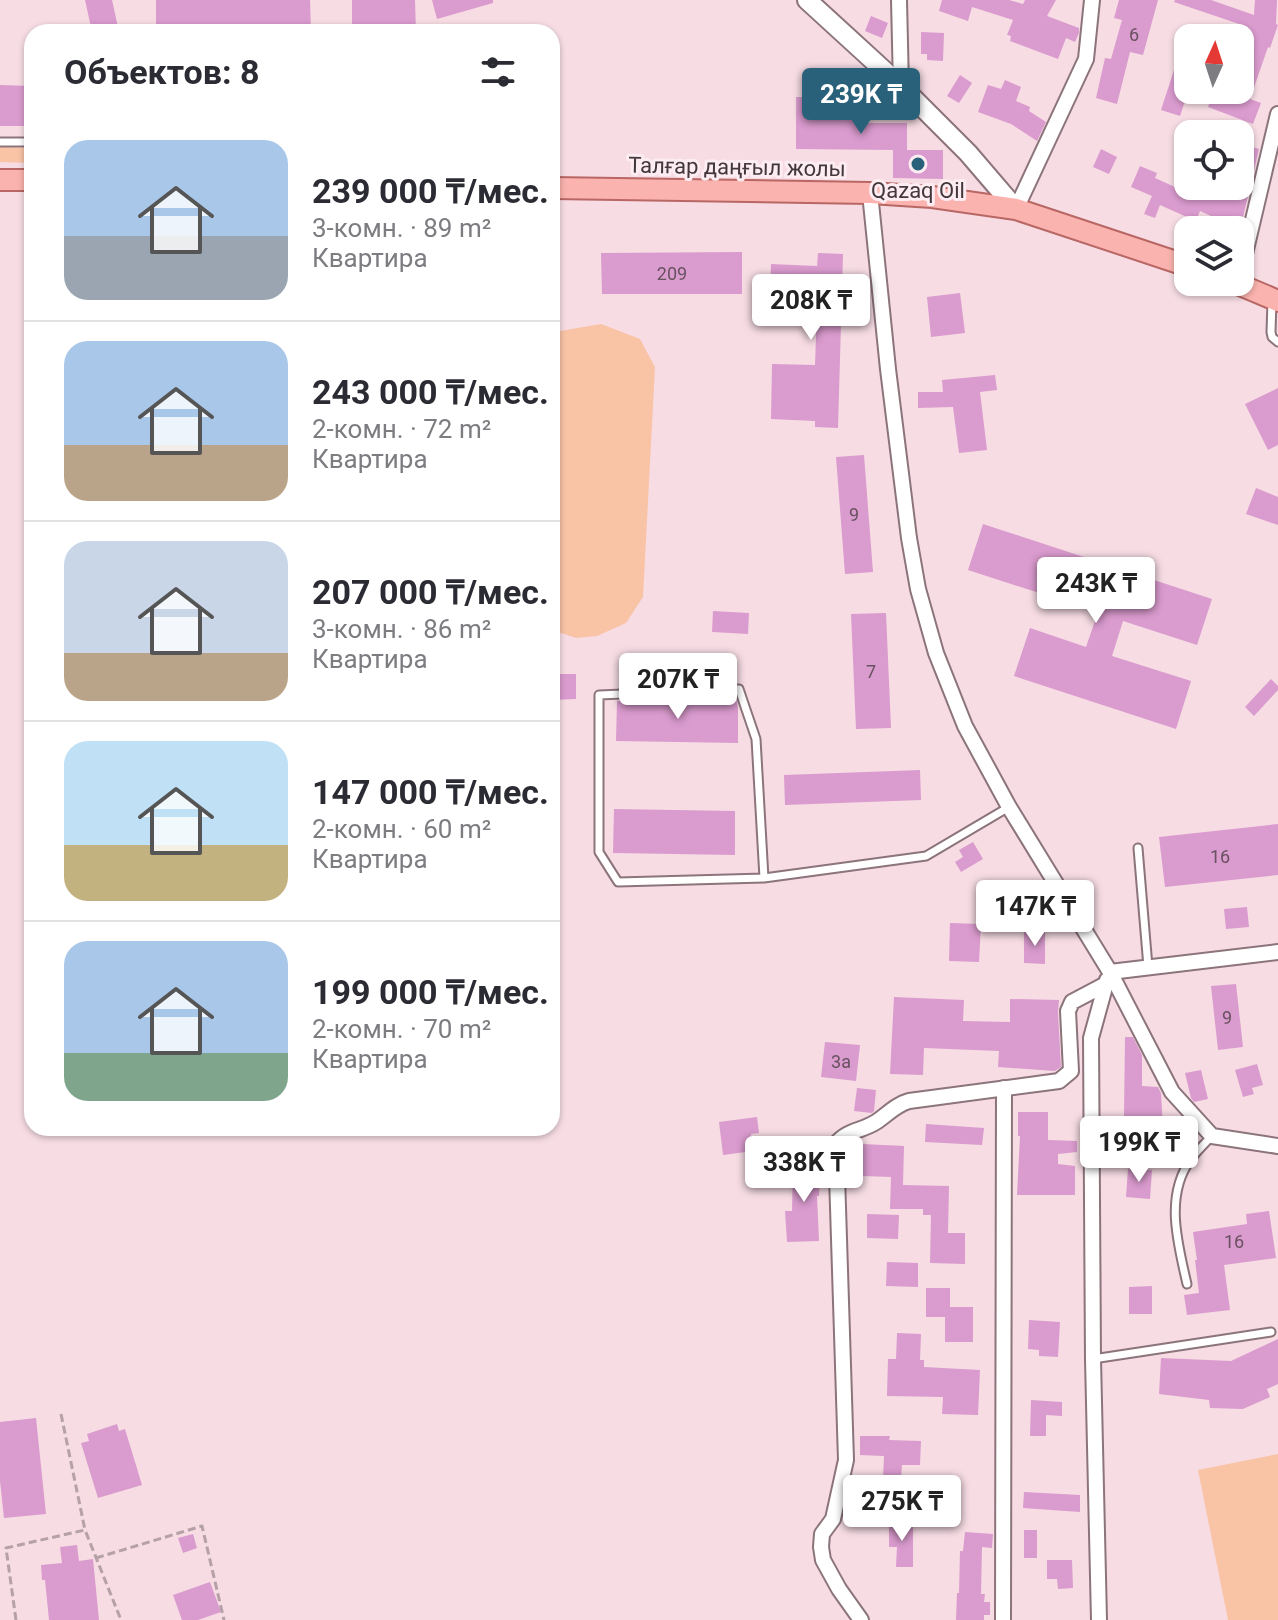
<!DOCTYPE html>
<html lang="ru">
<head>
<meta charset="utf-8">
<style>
	body { margin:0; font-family:Roboto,sans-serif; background:#f2f2f3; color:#2b2b33; height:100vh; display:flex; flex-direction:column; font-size:30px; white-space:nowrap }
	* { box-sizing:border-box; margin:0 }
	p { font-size:26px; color:#7c7c81 }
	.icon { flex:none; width:44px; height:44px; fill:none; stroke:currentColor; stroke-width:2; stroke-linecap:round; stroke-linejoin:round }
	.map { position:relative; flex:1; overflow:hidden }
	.sheet { position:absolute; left:24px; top:24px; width:536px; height:1112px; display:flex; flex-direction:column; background:#fff; border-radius:24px; box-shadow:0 2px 6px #0004 }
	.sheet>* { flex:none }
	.needle { width:52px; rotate:3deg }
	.controls { position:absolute; left:1174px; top:24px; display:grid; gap:16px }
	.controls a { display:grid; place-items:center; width:80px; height:80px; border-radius:16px; background:#fff; box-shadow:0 2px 6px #0004; font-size:40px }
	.price { position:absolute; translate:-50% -68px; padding:0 18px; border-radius:8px; background:#fff; color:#222; font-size:26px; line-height:52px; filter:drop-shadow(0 2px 4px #0008) }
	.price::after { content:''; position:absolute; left:50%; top:48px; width:24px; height:18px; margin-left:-12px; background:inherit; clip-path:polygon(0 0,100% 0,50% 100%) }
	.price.current { background:#29617b; color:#fff }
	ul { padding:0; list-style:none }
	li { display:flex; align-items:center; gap:24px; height:200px; padding:0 40px }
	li+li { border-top:2px solid #e1e1e2 }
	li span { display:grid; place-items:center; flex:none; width:224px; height:160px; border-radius:24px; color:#555 }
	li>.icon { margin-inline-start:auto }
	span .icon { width:96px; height:96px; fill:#fffc; stroke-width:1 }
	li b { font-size:34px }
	h2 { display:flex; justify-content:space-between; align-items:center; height:96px; padding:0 40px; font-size:34px }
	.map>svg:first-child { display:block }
	.green { fill:#f9c3a6 }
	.building { fill:#da9bce }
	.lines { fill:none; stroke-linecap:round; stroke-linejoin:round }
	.lane-casing { stroke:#8c747b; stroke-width:11 }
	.street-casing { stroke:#8c747b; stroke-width:18 }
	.secondary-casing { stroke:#8c747b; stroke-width:22 }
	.primary-casing { stroke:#b86764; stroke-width:24 }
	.path { stroke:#b5a1a7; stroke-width:3; stroke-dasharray:8 4; stroke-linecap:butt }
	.lane { stroke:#fff; stroke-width:7 }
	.street { stroke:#fff; stroke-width:14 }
	.secondary { stroke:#fff; stroke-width:18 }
	.primary { stroke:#fbb3af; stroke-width:20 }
	.poi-dot { fill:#29617b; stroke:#fdecf1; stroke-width:3 }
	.labels { text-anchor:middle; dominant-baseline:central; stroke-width:6; stroke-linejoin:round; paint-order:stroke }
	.number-label { font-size:18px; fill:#685160 }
	.street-label { font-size:22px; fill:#42383b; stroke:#fdecf1 }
	.poi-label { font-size:22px; fill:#42383b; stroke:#fdecf1 }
</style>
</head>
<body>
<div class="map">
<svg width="1278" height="1620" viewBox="0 0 1278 1620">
	<rect width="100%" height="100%" fill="#f7dce4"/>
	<g class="green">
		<polygon points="0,147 32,148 32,163 0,162"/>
		<polygon points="601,324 640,339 655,367 643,597 626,623 597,636 576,638 552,630 552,335 560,331"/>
		<polygon points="1278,1454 1278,1620 1228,1620 1198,1470"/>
	</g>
	<g class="building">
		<polygon points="85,0 112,0 119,32 92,32"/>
		<polygon points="156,0 310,0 311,32 156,32"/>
		<polygon points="352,0 415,0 416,32 352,32"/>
		<polygon points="432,0 493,0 493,3 437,19"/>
		<polygon points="942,0 1009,0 1023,4 1025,0 1056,0 1047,16 1079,28 1079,33 1075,42 1066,38 1058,59 1010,41 1011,36 1007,35 1013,20 972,7 968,21 939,11"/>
		<polygon points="1119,0 1158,0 1143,55 1130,52 1117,104 1096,98 1105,58 1111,59 1122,20 1114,18"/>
		<polygon points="1175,0 1211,0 1254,15 1255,0 1277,0 1276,24 1278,25 1270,48 1268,47 1250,99 1261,103 1253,124 1208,107 1214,91 1220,93 1221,90 1240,90 1240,51 1248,27 1174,2"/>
		<polygon points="871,16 888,23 882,38 865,31"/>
		<polygon points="921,32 944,33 943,61 927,60 927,54 921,54"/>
		<polygon points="1175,67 1188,71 1188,92 1180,116 1161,110"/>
		<polygon points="960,75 972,83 959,103 947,96"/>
		<polygon points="1005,80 1021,87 1016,101 1030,107 1029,111 1046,122 1037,141 1011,124 978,112 988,85 1001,89"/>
		<polygon points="0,85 32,86 32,126 0,126"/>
		<polygon points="796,97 860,98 860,123 907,123 907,150 943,150 943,179 893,178 893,150 796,149"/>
		<polygon points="1240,143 1259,149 1240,230 1218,230 1222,221 1200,211 1196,221 1160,205 1155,218 1144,214 1152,196 1131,187 1140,166 1157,173 1155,178 1197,197 1201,188 1227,199 1231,186 1240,186"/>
		<polygon points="1101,149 1117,157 1109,174 1093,167"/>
		<polygon points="742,252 742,294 602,294 601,253"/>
		<polygon points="818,253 843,254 838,428 815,427 815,421 771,419 772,364 815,365 817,308 770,306 771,264 817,266"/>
		<polygon points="960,293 965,333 931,337 927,297"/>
		<polygon points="995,375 997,390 980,392 987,450 959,453 953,407 918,408 918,392 943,392 942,380"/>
		<polygon points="1278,388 1278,445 1268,450 1245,404"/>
		<polygon points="864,455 873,572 845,574 836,457"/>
		<polygon points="1256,488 1278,497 1278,525 1246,514"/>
		<polygon points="983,524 1212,599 1197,645 1123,621 1112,656 1191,681 1176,729 1014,676 1030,628 1086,647 1098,612 968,570"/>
		<polygon points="713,611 749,613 748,634 712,632"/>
		<polygon points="886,613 891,728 856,729 851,614"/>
		<polygon points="553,674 576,674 576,699 553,700"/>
		<polygon points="1271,679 1278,686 1278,690 1254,716 1245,707"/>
		<polygon points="678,698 736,699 738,707 738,743 616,741 617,701"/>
		<polygon points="920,770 921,800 785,805 784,775"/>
		<polygon points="614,809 735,811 735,855 613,853"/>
		<polygon points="1278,824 1278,875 1165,887 1159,837"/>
		<polygon points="973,842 983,859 961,872 955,862 963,857 959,850"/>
		<polygon points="1247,907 1249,927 1226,929 1224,909"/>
		<polygon points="950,923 981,924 979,962 949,961"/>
		<polygon points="1024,932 1045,932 1045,964 1024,963"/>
		<polygon points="1236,984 1243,1047 1218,1050 1211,986"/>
		<polygon points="894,997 964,1000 963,1021 1010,1022 1010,999 1059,1000 1058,1012 1061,1067 1055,1071 998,1067 999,1051 924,1048 923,1075 890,1074"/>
		<polygon points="1125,1037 1133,1037 1142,1055 1142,1086 1158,1087 1161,1093 1164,1145 1138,1147 1135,1116 1124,1116"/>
		<polygon points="825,1042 860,1045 856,1081 821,1077"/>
		<polygon points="1257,1064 1263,1085 1252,1088 1254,1094 1243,1097 1235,1070"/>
		<polygon points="1201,1070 1208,1099 1194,1102 1191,1098 1185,1073"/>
		<polygon points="857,1088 876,1090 874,1111 872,1113 854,1111"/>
		<polygon points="1018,1112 1048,1112 1048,1140 1077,1141 1077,1152 1058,1154 1058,1164 1075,1166 1075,1195 1017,1195 1020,1136 1018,1136"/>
		<polygon points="757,1117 759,1133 751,1134 753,1151 723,1155 719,1122"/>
		<polygon points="926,1124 984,1128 982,1145 925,1142"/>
		<polygon points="863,1144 904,1146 903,1185 949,1186 948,1233 965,1233 965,1264 930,1263 931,1215 923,1215 923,1209 890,1209 891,1177 862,1176"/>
		<polygon points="793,1163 820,1164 819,1196 817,1196 819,1241 787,1242 785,1211 792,1211"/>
		<polygon points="1128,1169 1152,1170 1150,1199 1126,1197"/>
		<polygon points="1269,1211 1276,1258 1224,1265 1230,1310 1187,1315 1184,1295 1199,1293 1195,1260 1197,1260 1193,1232 1247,1224 1246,1214"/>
		<polygon points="867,1214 899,1215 898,1239 867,1238"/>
		<polygon points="887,1262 918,1263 918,1287 886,1286"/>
		<polygon points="1152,1286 1152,1314 1129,1314 1129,1287"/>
		<polygon points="926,1288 950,1288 950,1307 973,1307 973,1342 945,1342 945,1317 926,1317"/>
		<polygon points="1029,1320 1060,1322 1058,1357 1039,1356 1039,1350 1028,1349"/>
		<polygon points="897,1333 921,1334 920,1360 924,1360 924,1367 980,1370 978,1415 942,1414 943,1397 887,1396 888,1359 896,1359"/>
		<polygon points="1278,1339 1278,1384 1267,1389 1270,1397 1243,1409 1210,1408 1209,1400 1159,1394 1161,1358 1231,1361"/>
		<polygon points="1031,1400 1062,1402 1062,1416 1046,1415 1046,1436 1030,1436"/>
		<polygon points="36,1418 46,1514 4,1518 0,1481 0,1422"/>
		<polygon points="117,1424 119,1431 125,1429 142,1485 98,1498 81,1443 89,1441 87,1434"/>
		<polygon points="860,1436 890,1436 889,1440 921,1441 920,1465 902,1465 901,1478 883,1478 884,1456 860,1455"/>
		<polygon points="1024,1492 1080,1495 1080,1512 1023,1508"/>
		<polygon points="889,1523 913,1523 913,1567 896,1567 897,1547 889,1547"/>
		<rect x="1024" y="1530" width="13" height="28"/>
		<polygon points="965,1532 993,1534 992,1548 982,1547 981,1594 985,1594 984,1602 990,1602 990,1615 984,1615 984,1620 956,1620 957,1593 959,1593 960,1551 963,1551"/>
		<polygon points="193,1534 197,1548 183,1553 178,1538"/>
		<polygon points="77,1545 79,1561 93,1559 99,1620 49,1620 45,1580 42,1580 41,1565 62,1563 60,1547"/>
		<polygon points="1047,1560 1072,1560 1073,1588 1058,1589 1057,1579 1047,1579"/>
		<polygon points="210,1582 221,1612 198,1620 182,1620 173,1595"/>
	</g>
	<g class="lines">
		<g class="lane-casing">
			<g id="lane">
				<polyline points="0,142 32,142"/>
				<polyline points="1272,301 1271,332 1272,337 1278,342"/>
				<polyline points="1138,848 1148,967"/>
				<polyline points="764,878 756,739 739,689 599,695 599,852 618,882 764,878 926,856 1009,807"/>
				<path d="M1187,1284C1178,1244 1164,1196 1191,1159C1197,1151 1205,1143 1212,1136"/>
				<polyline points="1093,1359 1271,1332"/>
			</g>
		</g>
		<g class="street-casing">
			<g id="street">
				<polyline points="899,0 901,86"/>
				<polyline points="870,193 888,369 909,538 918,589 936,653 965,726 1009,807 1110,972 1172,1092 1212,1136 1278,1146"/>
				<polyline points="1016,209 1086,59 1092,0"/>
				<polyline points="1240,275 1278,114"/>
				<polyline points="1110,972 1278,952"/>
				<path d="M861,1620L839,1589L823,1560L821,1547L822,1534L833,1519L846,1460L836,1144C847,1130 862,1131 876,1122C888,1114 895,1105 909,1101L1059,1081L1071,1071L1068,1011L1072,1002L1106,984"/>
				<polyline points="1003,1620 1004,1088"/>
				<polyline points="1099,1620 1093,1359 1091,1038 1107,980"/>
			</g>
		</g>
		<g class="secondary-casing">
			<polyline id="secondary" points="807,0 901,86 968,153 1016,209"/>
		</g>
		<g class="primary-casing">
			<g id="primary">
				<polyline points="0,180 32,180"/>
				<polyline points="552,188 870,193 932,197 1016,209 1188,266"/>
				<polyline points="1233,282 1278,301"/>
			</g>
		</g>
		<g class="path">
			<polyline points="61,1414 85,1530"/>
			<polyline points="96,1558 202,1526 224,1620"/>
			<polyline points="16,1620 6,1548 85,1530 121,1620"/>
		</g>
		<use href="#lane" class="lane"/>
		<use href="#street" class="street"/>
		<use href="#secondary" class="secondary"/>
		<use href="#primary" class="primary"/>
	</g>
	<circle class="poi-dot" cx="918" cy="164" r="8"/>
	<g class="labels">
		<g class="number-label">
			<text x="1134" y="34">6</text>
			<text x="672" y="273">209</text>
			<text x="854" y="514">9</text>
			<text x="871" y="671">7</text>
			<text x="1220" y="856">16</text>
			<text x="1227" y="1017">9</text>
			<text x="841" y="1061">3а</text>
			<text x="1234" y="1241">16</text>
		</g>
		<g class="street-label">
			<text transform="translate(737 167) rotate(1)">Талғар даңғыл жолы</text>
		</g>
		<g class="poi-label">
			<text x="918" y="190">Qazaq Oil</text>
		</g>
	</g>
</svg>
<div class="controls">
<a><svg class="needle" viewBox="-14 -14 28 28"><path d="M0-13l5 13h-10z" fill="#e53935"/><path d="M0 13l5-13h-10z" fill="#7c7c81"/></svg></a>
<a><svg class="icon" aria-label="locate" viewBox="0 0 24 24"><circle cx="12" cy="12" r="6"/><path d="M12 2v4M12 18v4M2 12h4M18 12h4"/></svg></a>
<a><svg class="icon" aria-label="layers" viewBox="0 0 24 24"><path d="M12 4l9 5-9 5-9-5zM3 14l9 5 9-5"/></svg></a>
</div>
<b class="price current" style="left:861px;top:136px">239K ₸</b>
<b class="price" style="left:811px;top:342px">208K ₸</b>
<b class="price" style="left:1096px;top:625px">243K ₸</b>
<b class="price" style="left:678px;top:721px">207K ₸</b>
<b class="price" style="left:1035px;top:948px">147K ₸</b>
<b class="price" style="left:1139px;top:1184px">199K ₸</b>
<b class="price" style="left:804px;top:1204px">338K ₸</b>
<b class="price" style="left:902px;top:1543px">275K ₸</b>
<section class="sheet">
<h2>Объектов: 8<svg class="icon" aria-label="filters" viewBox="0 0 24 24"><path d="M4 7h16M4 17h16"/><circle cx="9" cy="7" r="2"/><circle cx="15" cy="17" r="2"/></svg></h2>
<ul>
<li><span style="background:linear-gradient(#a9c7e8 60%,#9aa5b1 0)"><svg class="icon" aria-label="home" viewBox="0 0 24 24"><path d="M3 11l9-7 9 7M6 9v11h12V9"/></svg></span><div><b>239 000 ₸/мес.</b><p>3-комн. · 89 m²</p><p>Квартира</p></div></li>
<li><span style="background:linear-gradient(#a9c7e8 65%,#b9a48a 0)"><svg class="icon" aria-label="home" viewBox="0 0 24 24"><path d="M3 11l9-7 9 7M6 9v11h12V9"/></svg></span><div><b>243 000 ₸/мес.</b><p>2-комн. · 72 m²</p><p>Квартира</p></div></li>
<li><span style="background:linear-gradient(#c9d6e8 70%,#b9a48a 0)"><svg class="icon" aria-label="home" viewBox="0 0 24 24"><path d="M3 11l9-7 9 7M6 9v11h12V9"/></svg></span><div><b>207 000 ₸/мес.</b><p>3-комн. · 86 m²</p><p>Квартира</p></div></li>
<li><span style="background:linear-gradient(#bfe0f5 65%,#c2b280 0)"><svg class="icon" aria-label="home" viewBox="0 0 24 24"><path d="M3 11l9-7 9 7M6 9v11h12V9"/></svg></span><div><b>147 000 ₸/мес.</b><p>2-комн. · 60 m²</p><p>Квартира</p></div></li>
<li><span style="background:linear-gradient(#a9c7e8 70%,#7fa58c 0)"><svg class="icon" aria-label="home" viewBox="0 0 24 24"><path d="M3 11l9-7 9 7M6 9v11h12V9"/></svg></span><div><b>199 000 ₸/мес.</b><p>2-комн. · 70 m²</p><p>Квартира</p></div></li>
</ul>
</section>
</div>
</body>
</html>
